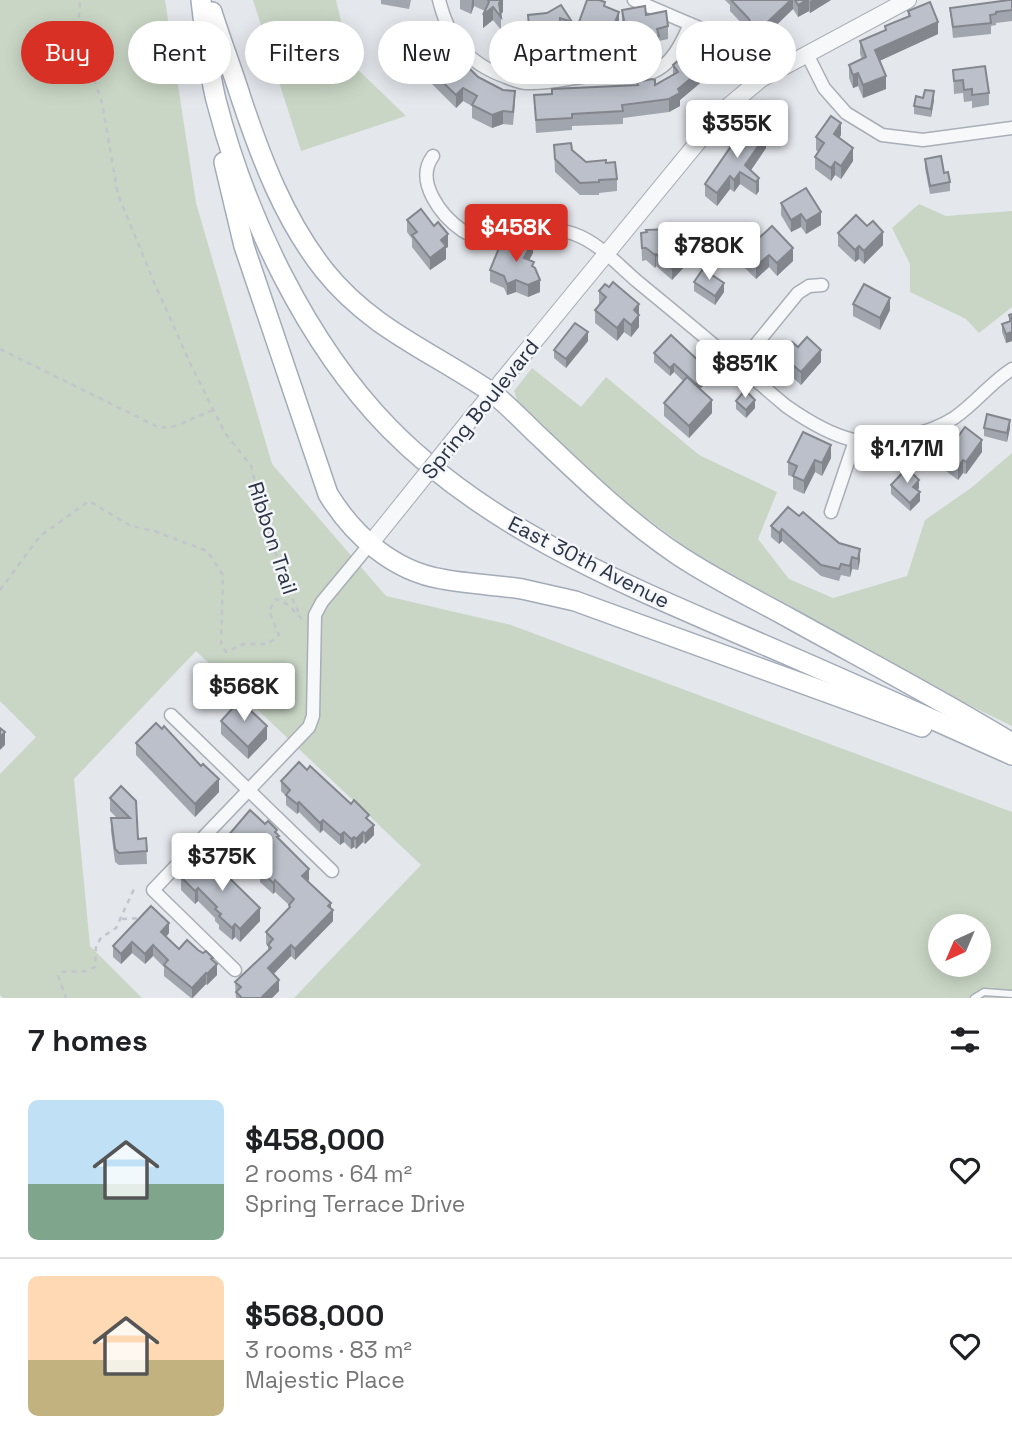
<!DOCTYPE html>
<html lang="en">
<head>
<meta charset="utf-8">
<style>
	body { margin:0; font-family:"Space Grotesk",sans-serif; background:#f2f2f2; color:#202124; height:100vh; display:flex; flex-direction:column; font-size:26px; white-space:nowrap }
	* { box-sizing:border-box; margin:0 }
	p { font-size:23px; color:#757577 }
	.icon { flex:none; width:38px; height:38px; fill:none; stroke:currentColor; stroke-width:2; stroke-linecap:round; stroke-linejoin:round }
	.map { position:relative; height:998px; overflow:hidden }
	.side { display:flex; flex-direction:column; background:#fff; flex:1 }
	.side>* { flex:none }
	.banner { position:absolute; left:21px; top:21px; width:971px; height:63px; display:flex; gap:14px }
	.needle { width:46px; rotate:224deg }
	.buttons { position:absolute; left:928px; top:914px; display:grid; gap:14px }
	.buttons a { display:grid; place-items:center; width:63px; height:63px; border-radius:50%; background:#fff; box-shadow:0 4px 18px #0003; font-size:35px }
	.price { position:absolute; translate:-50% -60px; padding:0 16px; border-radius:7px; background:#fff; color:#222; font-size:23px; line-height:46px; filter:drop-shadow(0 2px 4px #0008) }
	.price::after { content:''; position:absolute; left:50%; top:42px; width:21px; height:16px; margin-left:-10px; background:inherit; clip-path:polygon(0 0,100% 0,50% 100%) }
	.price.on { background:#d93025; color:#fff }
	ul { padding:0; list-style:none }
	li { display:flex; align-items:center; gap:21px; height:175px; padding:0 28px }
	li+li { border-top:2px solid #e0e0e0 }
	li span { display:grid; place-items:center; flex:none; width:196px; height:140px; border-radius:10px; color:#555 }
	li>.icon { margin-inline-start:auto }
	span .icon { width:84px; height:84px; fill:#fffc; stroke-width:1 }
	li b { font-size:30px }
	h2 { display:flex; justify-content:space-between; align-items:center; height:84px; padding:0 28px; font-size:30px }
	.chip { padding:0 24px; border-radius:32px; background:#fff; box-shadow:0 4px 18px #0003; font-size:24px; line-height:63px }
	.chip.on { background:#d93025; color:#fff }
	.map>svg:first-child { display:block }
	.green { fill:#c9d6c5; fill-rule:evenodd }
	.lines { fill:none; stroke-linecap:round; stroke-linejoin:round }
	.service-casing { stroke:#a9aeb7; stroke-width:9 }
	.minor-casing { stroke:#a9aeb7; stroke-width:15 }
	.tertiary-casing { stroke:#a9aeb7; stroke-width:18 }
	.primary-casing { stroke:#a3abb8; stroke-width:22 }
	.path { stroke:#c2c5cb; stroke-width:2.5; stroke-dasharray:5 5; stroke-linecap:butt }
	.service { stroke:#f7f8fa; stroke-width:6 }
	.minor { stroke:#f7f8fa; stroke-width:12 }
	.tertiary { stroke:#f7f8fa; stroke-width:16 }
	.primary { stroke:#fff; stroke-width:19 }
	.tertiary-bridge-casing { stroke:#a9aeb7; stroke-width:18; stroke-linecap:butt }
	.tertiary-bridge { stroke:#f7f8fa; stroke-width:16 }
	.wall { fill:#a1a5ae }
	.shaded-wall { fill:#83868d }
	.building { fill:#bbc0ca; stroke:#83868d; stroke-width:2 }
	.labels { text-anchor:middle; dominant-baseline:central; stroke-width:5; stroke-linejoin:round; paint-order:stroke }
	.street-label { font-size:21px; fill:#2b3445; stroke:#f4f6f9 }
</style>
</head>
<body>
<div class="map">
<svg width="1012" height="998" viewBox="0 0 1012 998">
	<rect width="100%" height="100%" fill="#e4e7ec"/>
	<g class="green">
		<path d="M0,0H165L196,203L272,464L386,596L511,625L1012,812V998H294L421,865L196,651L74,779L90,946L142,998H3L0,995V774L36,737L0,701ZM940,926H978V964H940Z"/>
		<polygon points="253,0 336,0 351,63 406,116 301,151"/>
		<polygon points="919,204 946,216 1012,211 1012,307 979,333 966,319 910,292 910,264 892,228"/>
		<polygon points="532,368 581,407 606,377 699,455 777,492 758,539 789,579 833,598 907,576 925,520 971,488 1012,453 1012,726 932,687 695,554 618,497 519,406 514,391"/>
	</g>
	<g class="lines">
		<g class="service-casing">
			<polyline id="service" points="974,998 984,992 1012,994"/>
		</g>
		<g class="minor-casing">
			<g id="minor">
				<path d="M439,0C449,40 467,63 506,77C513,80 520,83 527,83C551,84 573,77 597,75C609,74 622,76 635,76C667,74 679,50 690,24L634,0"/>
				<polyline points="690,24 729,40 761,79"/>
				<polyline points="807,54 824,88 846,113 882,135 923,140 1012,128"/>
				<path d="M433,156C414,181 441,216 463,231C488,248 545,223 574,234C598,242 619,266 638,282C688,323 737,364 786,406C806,420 830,435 854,440C881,446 931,433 954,418C975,404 990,383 1012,369"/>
				<polyline points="739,365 798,293 809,286 822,285"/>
				<polyline points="831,512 855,441"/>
				<polyline points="171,715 332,871"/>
				<polyline points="235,970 153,890 309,727 313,716 315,615 322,602 370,544"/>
			</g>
		</g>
		<g class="tertiary-casing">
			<g id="tertiary">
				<polyline points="469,421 725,109 761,79 908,0"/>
				<polyline points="370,544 403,503"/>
			</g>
		</g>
		<g class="primary-casing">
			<g id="primary">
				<path d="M201,0C205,33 208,67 216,100C245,214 306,343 389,428C491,532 631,587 762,644C846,680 929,718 1012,755"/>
				<path d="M212,12C221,41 232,69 241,98C261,158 284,219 324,270C371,329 431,351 491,392C510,406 527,426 545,442C587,482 630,523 678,555C714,579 753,598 791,619C865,660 940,699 1012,743"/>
				<path d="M224,162L244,246L328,494C353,535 393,571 442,579C468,584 495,585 522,589C540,593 557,597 575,601L922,727"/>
			</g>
		</g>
		<g class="path">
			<polyline points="0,349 160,428 175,426 213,410"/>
			<polyline points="0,590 40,536 89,501 129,525 157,532 207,551 223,575 221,645 226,652 244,644 268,644 279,635 269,611 276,599 287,604 301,618 286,584 265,520 251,466 225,433 191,365 156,287 118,195 102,103 78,32 80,0"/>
			<polyline points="122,919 143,918"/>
			<polyline points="64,998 66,997 58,976 62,972 86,971 95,967 96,946 101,938 116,928 134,889"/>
		</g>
		<use href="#service" class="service"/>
		<use href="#minor" class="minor"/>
		<use href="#tertiary" class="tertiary"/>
		<use href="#primary" class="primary"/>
		<g class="tertiary-bridge-casing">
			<polyline id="tertiary-bridge" points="403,503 469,421"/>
		</g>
		<use href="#tertiary-bridge" class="tertiary-bridge"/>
	</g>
	<g class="wall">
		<polygon points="381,0 411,0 409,9 381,4"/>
		<polygon points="460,0 503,0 503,12 501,14 501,30 493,20 483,28 485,11 474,6 471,14 460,9"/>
		<polygon points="725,0 831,0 810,13 809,11 798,17 793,9 760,41 754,39 748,30 730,11 730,5"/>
		<polygon points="1012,0 1012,21 996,23 996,25 991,26 991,34 953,38 950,8"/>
		<polygon points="605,7 619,25 609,50 578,37 578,25"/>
		<polygon points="622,10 646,15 668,26 668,39 659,41 659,49 628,55 622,23"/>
		<polygon points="908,11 938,34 879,61 886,89 863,98 858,86 853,88 849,78 849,65 862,59 860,54 860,41 885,30 885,26 908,17"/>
		<polygon points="547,13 572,22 572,35 560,30 559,46 553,46 553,61 542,62 541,51 530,52 528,15"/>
		<polygon points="704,47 722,52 712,73 680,100 680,106 669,112 623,118 623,124 572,126 572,130 536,133 534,95 637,85 637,82 655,85 673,75 673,65"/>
		<polygon points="461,67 478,77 515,104 513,125 503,124 492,128 472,118 472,106 463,101 456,108 431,83 431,71"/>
		<polygon points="953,70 989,93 989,105 972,108 972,101 964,102 963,93 954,94"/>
		<polygon points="934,100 931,117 914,114 914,106"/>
		<polygon points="841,135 839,138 853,161 841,179 835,175 831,181 815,169 815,157 818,152 816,150 816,137"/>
		<polygon points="737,144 766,148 751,170 759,178 759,191 756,195 740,184 734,192 730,189 717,206 705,196 705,184"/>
		<polygon points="554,145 572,150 586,162 606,163 617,179 617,191 599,193 599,195 580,195 555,172"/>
		<polygon points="925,159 944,173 950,182 950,191 930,194 925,168"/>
		<polygon points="781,203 821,225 806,234 801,227 791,232 781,215"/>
		<polygon points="407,220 448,247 446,248 446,259 430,270 412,247 412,239 407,232"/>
		<polygon points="772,226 793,261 777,276 769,267 756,279 743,266 743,253"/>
		<polygon points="641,233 674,233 686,265 672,280 656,266 655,268 646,260 642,261"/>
		<polygon points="838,233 883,245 864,264 859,259 855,262 838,246"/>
		<polygon points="516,250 533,253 529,260 534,267 540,292 528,297 516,292 507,295 504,288 490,282 490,270"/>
		<polygon points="694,282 724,292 715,305 694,291"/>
		<polygon points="609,287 639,304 639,327 631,337 624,332 617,341 595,323 595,310 599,305 599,291"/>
		<polygon points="853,304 890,310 880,330 853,316"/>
		<polygon points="1012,314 1012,341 1006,343 1002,332 1002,324 1009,321 1009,315"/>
		<polygon points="588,341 566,368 554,358 554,350"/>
		<polygon points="798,347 821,362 801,385 781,367 781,355"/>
		<polygon points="654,353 702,371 706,383 700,389 712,413 689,438 664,416 664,403 683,381 674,372 670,376 654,362"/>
		<polygon points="736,401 755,408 746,418 736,409"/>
		<polygon points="984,428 1010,428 1007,442 984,436"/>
		<polygon points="934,450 982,452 966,474 963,473 958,480 934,462"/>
		<polygon points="831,458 822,476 815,472 804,494 793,489 793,477 788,475 788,462"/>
		<polygon points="891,485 919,488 918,490 920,501 910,511 891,494"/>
		<polygon points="799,516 839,543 860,560 858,570 852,569 850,577 841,575 839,581 821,576 782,541 779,544 771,537 771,526"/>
		<polygon points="252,711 267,739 248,759 221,734 221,721"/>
		<polygon points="136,743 219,792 195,817 136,755"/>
		<polygon points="307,770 369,821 374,835 365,844 363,842 356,849 354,847 351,849 344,842 340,845 323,830 320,833 299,812 297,814 286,805 286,796 281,791 281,781"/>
		<polygon points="121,786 138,839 146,838 147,864 119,865 115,862 111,831 111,818 117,818 110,811 110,798"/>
		<polygon points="265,824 277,834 279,839 309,880 308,881 331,908 333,921 295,960 291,956 273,974 279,991 272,998 236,998 235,982 268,952 268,946 266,944 266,932 289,908 289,905 275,892 273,894 260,882 260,876 227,849 227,837"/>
		<polygon points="181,877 260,921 240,942 235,937 232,940 219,929 219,925 215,921 215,918 198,901 195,904 181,890"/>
		<polygon points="169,933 166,937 179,949 198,950 213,961 217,975 207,985 206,984 193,998 191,998 164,976 164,967 153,956 145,964 132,953 121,964 113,957 113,946"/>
	</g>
	<g class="shaded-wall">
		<polygon points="472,0 474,0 474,6 471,14"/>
		<polygon points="503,0 503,12 499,15 499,3"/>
		<polygon points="791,0 793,0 793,9 760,41 760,29"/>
		<polygon points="807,0 809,0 809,11 798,17 798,5"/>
		<polygon points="812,0 831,0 810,13 810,1"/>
		<polygon points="493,7 493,20 483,28 483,15"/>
		<polygon points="619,12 619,25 609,50 609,37"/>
		<polygon points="938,22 938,34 875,63 875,50"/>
		<polygon points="722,40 722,52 712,73 680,100 680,106 669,112 669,99"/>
		<polygon points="858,73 858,86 853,88 853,75"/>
		<polygon points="886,76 886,89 863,98 863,85"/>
		<polygon points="463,88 463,101 456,108 456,95"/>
		<polygon points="934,91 934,100 931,117 931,109"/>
		<polygon points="503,111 503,124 492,128 492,115"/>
		<polygon points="841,123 841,135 834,147 834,134"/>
		<polygon points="766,135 766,148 747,176 745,165"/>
		<polygon points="853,148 853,161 841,179 841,166"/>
		<polygon points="835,162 835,175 831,181 831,168"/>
		<polygon points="740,172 740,184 734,192 734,180"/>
		<polygon points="730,176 730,189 717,206 717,193"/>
		<polygon points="759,178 759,191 756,195 756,182"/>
		<polygon points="821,212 821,225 806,234 806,221"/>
		<polygon points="801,214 801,227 791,232 791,220"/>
		<polygon points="883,232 883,245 864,264 864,251"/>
		<polygon points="448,234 448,247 446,248 446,259 430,270 430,258 441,240"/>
		<polygon points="533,241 533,253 524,270 524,258"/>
		<polygon points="859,246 859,259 855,262 855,250"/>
		<polygon points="793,248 793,261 777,276 777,263"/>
		<polygon points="686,252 686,265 672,280 672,268"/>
		<polygon points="656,254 656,266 655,268 655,255"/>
		<polygon points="769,255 769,267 756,279 756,266"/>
		<polygon points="516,280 516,292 507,295 507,284"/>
		<polygon points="540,280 540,292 528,297 528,285"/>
		<polygon points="724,283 724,292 715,305 715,296"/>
		<polygon points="890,298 890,310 880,330 880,318"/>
		<polygon points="639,304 639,327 631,337 631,325 634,310"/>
		<polygon points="624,319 624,332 617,341 617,328"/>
		<polygon points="588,332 588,341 566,368 566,359"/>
		<polygon points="1012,332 1012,341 1006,343 1006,334"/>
		<polygon points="821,350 821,362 801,385 801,372"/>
		<polygon points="674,364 674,372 670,376 670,368"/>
		<polygon points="706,374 706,383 696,393 696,384"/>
		<polygon points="712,400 712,413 689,438 689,426"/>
		<polygon points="755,400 755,408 746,418 746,410"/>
		<polygon points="1010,420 1010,428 1007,442 1007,433"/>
		<polygon points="982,440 982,452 966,474 966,462"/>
		<polygon points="831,445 831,458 822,476 822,463"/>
		<polygon points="815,460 815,472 804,494 804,481"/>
		<polygon points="963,460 963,473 958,480 958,467"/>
		<polygon points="919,480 919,488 913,495 913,487"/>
		<polygon points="920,492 920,501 910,511 910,503"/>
		<polygon points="782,529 782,541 779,544 779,533"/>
		<polygon points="860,549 860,560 858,570 858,559"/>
		<polygon points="852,557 852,569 850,577 850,566"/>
		<polygon points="267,726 267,739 248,759 248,747"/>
		<polygon points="5,732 5,745 0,750 0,737"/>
		<polygon points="219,779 219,792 195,817 195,804"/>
		<polygon points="299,802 299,812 297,814 297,804"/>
		<polygon points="323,820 323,830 320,833 320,823"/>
		<polygon points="374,825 374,835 365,844 365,834"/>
		<polygon points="344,832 344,842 340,845 340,835"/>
		<polygon points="363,832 363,842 356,849 356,839"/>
		<polygon points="354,837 354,847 351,849 351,839"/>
		<polygon points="309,869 309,880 302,887 302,876"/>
		<polygon points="275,880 275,892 273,894 273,883"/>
		<polygon points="198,888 198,901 195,904 195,891"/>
		<polygon points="331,903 331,912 333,910 333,921 295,960 295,949"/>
		<polygon points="260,908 260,921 240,942 240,929"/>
		<polygon points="169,923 169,933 161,943 161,932"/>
		<polygon points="235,924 235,937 232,940 232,928"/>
		<polygon points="132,942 132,953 121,964 121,954"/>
		<polygon points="153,945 153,956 145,964 145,954"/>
		<polygon points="291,945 291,956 268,980 268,968"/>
		<polygon points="217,964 217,975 207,985 207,974"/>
		<polygon points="206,973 206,984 192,998 192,988"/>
		<polygon points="279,980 279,991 272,998 261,998"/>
	</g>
	<g class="building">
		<polygon points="488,0 502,0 499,3 501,17 493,7 483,15 489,2"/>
		<polygon points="587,0 599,0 605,2 604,6 619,12 609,37 578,25"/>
		<polygon points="731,0 791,0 760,29 754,27 748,18"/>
		<polygon points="795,0 807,0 798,5"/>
		<polygon points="1009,0 1012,0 1012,10 996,12 996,14 990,15 991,23 953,27 950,8"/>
		<polygon points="930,2 938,22 875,50 886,76 863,85 858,73 853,75 849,65 866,57 860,41 886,30 885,26 910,16 908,11"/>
		<polygon points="561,5 572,22 560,18 559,33 553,34 553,48 542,49 541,39 530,39 528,15 547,13"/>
		<polygon points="645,6 646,15 666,11 668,26 657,29 659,36 628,42 622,10"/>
		<polygon points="710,34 722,40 712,61 678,89 680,93 669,99 622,105 623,111 572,114 572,118 536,120 534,95 552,94 552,89 638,85 637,82 652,79 655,80 655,85 678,72 673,65 700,42 704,47"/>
		<polygon points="447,53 461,67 464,63 478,77 503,90 515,91 513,112 503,111 492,115 472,105 477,96 463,88 456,95 431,71"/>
		<polygon points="985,66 989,93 972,95 972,89 964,90 963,80 954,81 953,70"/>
		<polygon points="925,90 934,91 931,109 914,106 916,96 923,98"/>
		<polygon points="831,116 841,123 834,134 853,148 841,166 835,162 831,168 815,157 824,143 816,137"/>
		<polygon points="754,125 766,135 745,165 759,178 756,182 740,172 734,180 730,176 717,193 705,184 734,142 737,144"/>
		<polygon points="571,143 572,150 586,162 606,160 606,163 615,162 617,179 599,180 599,182 580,183 555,159 554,145"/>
		<polygon points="941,156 944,173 948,172 950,182 930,186 925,159"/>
		<polygon points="806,188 821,212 806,221 801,214 791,220 781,203"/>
		<polygon points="421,209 434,226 438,222 448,234 441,240 446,246 430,258 412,235 417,232 407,220"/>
		<polygon points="856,215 867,226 873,221 883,232 864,251 859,246 855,250 838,233"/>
		<polygon points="772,226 793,248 777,263 769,255 756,266 743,253"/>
		<polygon points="674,229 674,233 677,233 679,246 686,252 672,268 656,254 655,255 646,248 642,248 641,233 647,232 646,230"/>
		<polygon points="523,236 533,241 524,258 534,262 532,266 535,268 540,280 528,285 516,280 507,284 504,276 490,270 501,243 516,250"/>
		<polygon points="703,269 724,283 715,296 694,282"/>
		<polygon points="613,282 639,304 634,310 639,315 631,325 624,319 617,328 595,310 606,297 599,291 605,284 609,287"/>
		<polygon points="864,284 890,298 880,318 853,304"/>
		<polygon points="1012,314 1012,332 1006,334 1002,324 1011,321 1009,315"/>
		<polygon points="575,323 588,332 566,359 554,350"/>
		<polygon points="671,335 702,364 699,368 706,374 696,384 674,364 670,368 654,353"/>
		<polygon points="807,337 821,350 801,372 781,355 792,342 798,347"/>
		<polygon points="687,377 712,400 689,426 664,403"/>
		<polygon points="745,390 755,400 746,410 736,401"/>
		<polygon points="987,414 1010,420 1007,433 984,428"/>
		<polygon points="965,427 982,440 966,462 963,460 958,467 934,450 943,438 952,445"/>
		<polygon points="803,432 831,445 822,463 815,460 804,481 793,476 797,466 788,462"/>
		<polygon points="907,468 919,480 913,487 920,492 910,503 891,485"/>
		<polygon points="788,507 799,516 803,512 839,543 860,549 858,559 852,557 850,566 841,564 839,569 821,565 782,529 779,533 771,526"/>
		<polygon points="242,698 252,707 249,709 267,726 248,747 221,721"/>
		<polygon points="156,723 162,729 164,726 201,766 203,764 219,779 195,804 136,743"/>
		<polygon points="0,728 5,732 0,737"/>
		<polygon points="299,762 307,770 310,766 351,804 354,800 369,815 366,818 374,825 365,834 363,832 356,839 354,837 351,839 344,832 340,835 323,820 320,823 299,802 297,804 286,795 290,790 281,781"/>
		<polygon points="121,786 136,801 138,839 146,838 147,851 119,853 115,849 111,818 130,818 110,798"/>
		<polygon points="250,810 265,824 268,821 277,830 275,832 279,836 277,837 309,869 302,876 331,903 328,906 333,910 295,949 291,945 268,968 279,980 261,998 242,998 236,992 241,987 235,982 271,948 268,945 273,939 266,932 290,907 289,905 294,899 275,880 273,883 260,870 263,868 227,837"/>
		<polygon points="208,857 260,908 240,929 235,924 232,928 219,916 221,914 215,909 217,907 198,888 195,891 181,877 196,862 199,865"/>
		<polygon points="151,906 169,923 161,932 179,949 187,940 198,950 203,953 206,951 213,958 211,959 217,964 207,974 206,973 192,988 164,965 168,960 153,945 145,954 132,942 121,954 113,946"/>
	</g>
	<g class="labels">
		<g class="street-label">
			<text transform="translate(480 409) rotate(-51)">Spring Boulevard</text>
			<text transform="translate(273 538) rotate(72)">Ribbon Trail</text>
			<text transform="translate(589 562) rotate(27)">East 30th Avenue</text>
		</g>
	</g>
</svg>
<div class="buttons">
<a><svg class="needle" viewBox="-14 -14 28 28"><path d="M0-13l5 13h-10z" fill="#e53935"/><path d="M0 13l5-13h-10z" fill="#757577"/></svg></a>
</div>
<b class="price" style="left:737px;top:160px">$355K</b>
<b class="price on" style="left:516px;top:264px">$458K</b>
<b class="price" style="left:709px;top:282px">$780K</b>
<b class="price" style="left:745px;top:400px">$851K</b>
<b class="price" style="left:907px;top:485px">$1.17M</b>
<b class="price" style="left:244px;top:723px">$568K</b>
<b class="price" style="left:222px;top:893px">$375K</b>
<div class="banner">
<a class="chip on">Buy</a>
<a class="chip">Rent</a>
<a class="chip">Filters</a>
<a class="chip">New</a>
<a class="chip">Apartment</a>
<a class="chip">House</a>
</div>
</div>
<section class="side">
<h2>7 homes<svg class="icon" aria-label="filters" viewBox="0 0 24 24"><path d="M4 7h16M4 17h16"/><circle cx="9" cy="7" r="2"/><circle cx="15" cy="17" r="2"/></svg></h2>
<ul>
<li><span style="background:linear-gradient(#bfe0f5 60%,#7fa58c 0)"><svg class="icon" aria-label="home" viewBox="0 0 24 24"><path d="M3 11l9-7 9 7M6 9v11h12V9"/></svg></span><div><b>$458,000</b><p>2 rooms · 64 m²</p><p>Spring Terrace Drive</p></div><svg class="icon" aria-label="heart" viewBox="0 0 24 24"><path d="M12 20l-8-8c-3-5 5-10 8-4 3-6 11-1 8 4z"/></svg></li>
<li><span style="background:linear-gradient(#ffd9b3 60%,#c2b280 0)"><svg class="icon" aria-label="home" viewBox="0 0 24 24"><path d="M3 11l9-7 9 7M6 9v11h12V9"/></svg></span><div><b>$568,000</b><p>3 rooms · 83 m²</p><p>Majestic Place</p></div><svg class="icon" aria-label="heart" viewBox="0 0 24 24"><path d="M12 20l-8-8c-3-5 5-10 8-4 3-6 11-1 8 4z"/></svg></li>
</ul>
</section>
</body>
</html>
